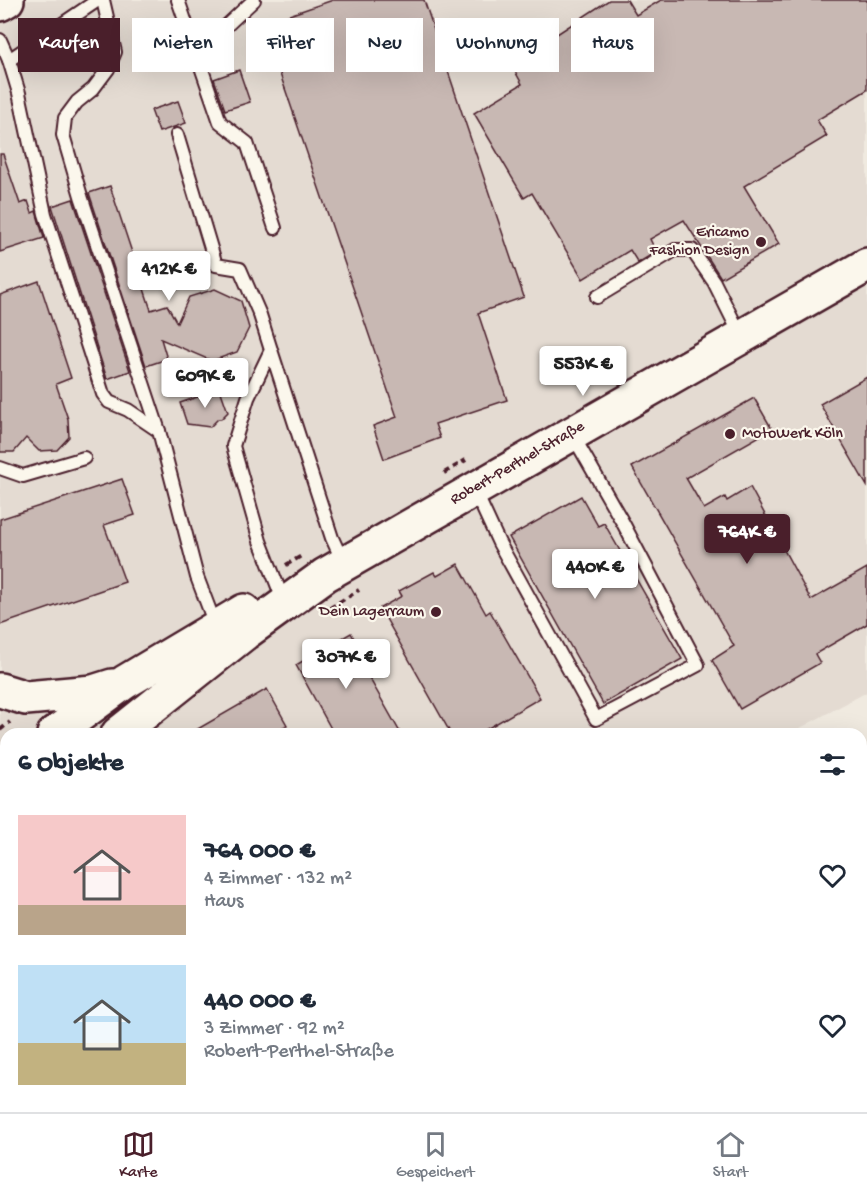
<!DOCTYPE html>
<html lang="de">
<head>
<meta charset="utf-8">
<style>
	body { margin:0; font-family:"Gochi Hand",sans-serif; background:#f2f2f3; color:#1f2937; height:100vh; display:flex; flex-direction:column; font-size:22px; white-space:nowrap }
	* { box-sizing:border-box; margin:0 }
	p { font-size:20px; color:#747a83 }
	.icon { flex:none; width:33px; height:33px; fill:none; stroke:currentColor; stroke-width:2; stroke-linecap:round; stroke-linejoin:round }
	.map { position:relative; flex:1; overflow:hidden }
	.sheet { position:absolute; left:0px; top:728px; width:867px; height:386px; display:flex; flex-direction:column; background:#fff; border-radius:18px 18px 0 0; box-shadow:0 6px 24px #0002 }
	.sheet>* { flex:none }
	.guide { position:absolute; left:18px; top:18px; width:831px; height:54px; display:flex; gap:12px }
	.price { position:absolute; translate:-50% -51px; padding:0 14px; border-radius:6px; background:#fff; color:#222; font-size:20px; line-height:39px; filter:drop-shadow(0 2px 3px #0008) }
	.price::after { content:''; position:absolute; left:50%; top:36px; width:18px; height:14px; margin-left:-9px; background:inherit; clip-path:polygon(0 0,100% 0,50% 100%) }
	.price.active { background:#4a1f2b; color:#fff }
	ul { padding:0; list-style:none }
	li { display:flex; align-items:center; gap:18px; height:150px; padding:0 18px }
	li span { display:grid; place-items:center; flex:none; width:168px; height:120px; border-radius:0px; color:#555 }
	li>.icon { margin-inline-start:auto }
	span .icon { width:72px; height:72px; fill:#fffc; stroke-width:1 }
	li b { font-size:26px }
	h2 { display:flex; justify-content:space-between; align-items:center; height:72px; padding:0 18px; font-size:26px }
	.pill { padding:0 21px; border-radius:0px; background:#fff; box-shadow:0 6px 24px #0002; font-size:21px; line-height:54px }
	.pill.active { background:#4a1f2b; color:#fff }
	.tab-bar { display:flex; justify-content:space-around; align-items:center; height:84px; border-top:2px solid #e0e1e3; background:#fff; font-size:16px; color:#747a83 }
	.tab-bar a { display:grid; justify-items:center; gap:3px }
	.tab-bar .active { color:#4a1f2b }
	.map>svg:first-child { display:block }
	.built { fill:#e4dbd2 }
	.building { fill:#c8b8b3; stroke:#4a1f2b; stroke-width:1.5 }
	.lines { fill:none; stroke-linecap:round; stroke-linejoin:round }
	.lane-casing { stroke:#4a1f2b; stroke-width:16 }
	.secondary-casing { stroke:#4a1f2b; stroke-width:38 }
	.path { stroke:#4a1f2b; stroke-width:4; stroke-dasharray:6 4.5; stroke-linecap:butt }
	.lane { stroke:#fbf7ec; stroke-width:12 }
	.secondary { stroke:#fbf7ec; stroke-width:33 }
	.poi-dot { fill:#4a1f2b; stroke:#fbf7ec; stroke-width:2 }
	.labels { text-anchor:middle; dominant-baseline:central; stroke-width:4.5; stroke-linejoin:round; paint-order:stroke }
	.poi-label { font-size:16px; fill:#4a1f2b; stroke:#fbf7ec; text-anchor:end }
	.street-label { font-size:16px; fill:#4a1f2b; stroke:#fbf7ec }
</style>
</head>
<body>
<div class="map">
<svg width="867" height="1112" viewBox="0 0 867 1112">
	<rect width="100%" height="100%" fill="#f0eae0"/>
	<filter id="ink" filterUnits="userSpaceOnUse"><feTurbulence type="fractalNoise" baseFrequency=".0167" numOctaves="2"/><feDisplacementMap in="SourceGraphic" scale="12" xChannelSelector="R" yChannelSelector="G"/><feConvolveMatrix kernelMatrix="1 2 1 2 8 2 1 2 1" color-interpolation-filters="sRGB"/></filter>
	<g filter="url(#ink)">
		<polygon class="built" points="0,0 867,0 867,692 789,734 6,734 6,1107 86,1107 76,1112 0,1112"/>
		<g class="building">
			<polygon points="333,0 424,0 524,297 478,313 507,400 435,424 440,438 384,459 373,426 397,417 263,24"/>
			<polygon points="609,0 627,0 636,15 661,0 867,0 867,90 817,120 827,136 744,186 779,244 721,278 684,220 650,239 656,252 638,263 630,250 583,279 532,193 524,198 474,113 522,84 511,64"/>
			<polygon points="69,29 78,42 57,55 49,43"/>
			<polygon points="239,70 250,102 225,110 214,79"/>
			<polygon points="178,101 186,123 159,132 151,110"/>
			<polygon points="0,154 3,154 20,204 28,201 32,213 36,211 44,238 0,252"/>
			<polygon points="110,186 151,310 167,305 177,323 189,297 215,289 241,301 249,328 237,352 212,361 161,339 167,359 146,366 89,193"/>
			<polygon points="73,199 130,371 107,379 52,206"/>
			<polygon points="39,281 71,378 56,384 68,419 69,437 57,450 39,451 26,438 14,452 0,452 0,295"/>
			<polygon points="867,377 867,486 820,404"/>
			<polygon points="220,389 228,412 221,419 218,419 210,427 187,424 180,403"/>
			<polygon points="754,398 772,429 686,478 704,509 725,497 727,501 750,487 811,600 867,568 867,624 815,654 820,663 740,709 712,660 734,646 632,467"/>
			<polygon points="122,479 135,515 104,525 125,582 0,625 0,519"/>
			<polygon points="581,496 598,526 604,523 682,659 603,704 509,537"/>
			<polygon points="458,564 486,614 490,611 540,698 478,734 451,734 380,608 402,596 399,591 434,572 437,576"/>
			<polygon points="351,633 371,669 366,672 401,734 334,734 296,665"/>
			<polygon points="267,689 287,725 271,734 189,734"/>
		</g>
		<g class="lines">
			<g class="lane-casing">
				<g id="lane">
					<polyline points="103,0 115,52 108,69 93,89 77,102 65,118 63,135 81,196 159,431 197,577 216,627"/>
					<polyline points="178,0 220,122 247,143 275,228"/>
					<polyline points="0,40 9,60 19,93 45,214 103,394 109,402 128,410 159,431"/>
					<polyline points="192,42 223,29 254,0"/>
					<polyline points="9,60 98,0"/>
					<polyline points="177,135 216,265 240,269 260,315 271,350 248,398 233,446 260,541 280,592"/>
					<polyline points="597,297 675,250 692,250 714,282 741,336"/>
					<polyline points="271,350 332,538 343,562"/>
					<polyline points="0,468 23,476 84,458"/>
					<polyline points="475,491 499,543 596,719 698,665 623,523 572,434"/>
				</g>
			</g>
			<g class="secondary-casing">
				<g id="secondary">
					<polyline points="0,4 7,0"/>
					<polyline points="0,690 26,698 93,692 112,686"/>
					<polyline points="54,734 125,682 244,611"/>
					<polyline points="118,734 245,633 325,575 867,265"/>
					<polyline points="0,772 6,768"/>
					<polyline points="0,825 6,821"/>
				</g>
			</g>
			<g class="path">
				<polyline points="444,473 466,460"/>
				<polyline points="286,565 303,555"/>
				<polyline points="330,608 359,590"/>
				<polyline points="0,730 10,722"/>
			</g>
			<use href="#lane" class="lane"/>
			<use href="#secondary" class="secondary"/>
		</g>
	</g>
	<g class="poi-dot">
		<circle cx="761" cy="242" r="6"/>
		<circle cx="730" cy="434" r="6"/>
		<circle cx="436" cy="612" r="6"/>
	</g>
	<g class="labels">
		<g class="poi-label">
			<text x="749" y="233">Ericamo<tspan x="749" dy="18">Fashion Design</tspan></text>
			<text x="742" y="434" text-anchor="start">MotoWerk Köln</text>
			<text x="424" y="612">Dein Lagerraum</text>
		</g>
		<g class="street-label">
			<text transform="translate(518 464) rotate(-30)">Robert-Perthel-Straße</text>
		</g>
	</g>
</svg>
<b class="price" style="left:169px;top:302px">412K €</b>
<b class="price" style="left:583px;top:397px">553K €</b>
<b class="price" style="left:205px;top:409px">609K €</b>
<b class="price active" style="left:747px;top:565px">764K €</b>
<b class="price" style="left:595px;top:600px">440K €</b>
<b class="price" style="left:346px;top:690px">307K €</b>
<div class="guide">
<a class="pill active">Kaufen</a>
<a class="pill">Mieten</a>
<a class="pill">Filter</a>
<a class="pill">Neu</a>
<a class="pill">Wohnung</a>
<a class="pill">Haus</a>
</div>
<section class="sheet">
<h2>6 Objekte<svg class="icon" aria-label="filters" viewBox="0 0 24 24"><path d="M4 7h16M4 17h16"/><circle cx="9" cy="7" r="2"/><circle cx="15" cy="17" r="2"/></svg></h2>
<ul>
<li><span style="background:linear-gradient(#f6c9c9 75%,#b9a48a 0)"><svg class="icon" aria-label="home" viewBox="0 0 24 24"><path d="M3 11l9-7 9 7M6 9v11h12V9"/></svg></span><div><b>764 000 €</b><p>4 Zimmer · 132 m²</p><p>Haus</p></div><svg class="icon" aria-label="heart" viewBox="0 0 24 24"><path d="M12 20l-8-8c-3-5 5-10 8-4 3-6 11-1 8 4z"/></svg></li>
<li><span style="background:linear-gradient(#bfe0f5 65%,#c2b280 0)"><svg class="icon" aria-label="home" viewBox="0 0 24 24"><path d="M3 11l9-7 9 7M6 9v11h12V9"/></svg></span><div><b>440 000 €</b><p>3 Zimmer · 92 m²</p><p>Robert-Perthel-Straße</p></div><svg class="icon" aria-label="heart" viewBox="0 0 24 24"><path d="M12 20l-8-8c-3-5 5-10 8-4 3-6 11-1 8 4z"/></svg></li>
</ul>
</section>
</div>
<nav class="tab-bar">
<a class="active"><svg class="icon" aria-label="map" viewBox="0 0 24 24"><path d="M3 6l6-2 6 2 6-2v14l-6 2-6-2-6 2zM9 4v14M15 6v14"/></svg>Karte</a>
<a><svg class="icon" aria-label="saved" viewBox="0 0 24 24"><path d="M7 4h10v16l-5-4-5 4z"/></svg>Gespeichert</a>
<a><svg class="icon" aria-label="home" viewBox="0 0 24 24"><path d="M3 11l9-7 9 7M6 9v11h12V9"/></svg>Start</a>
</nav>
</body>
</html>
